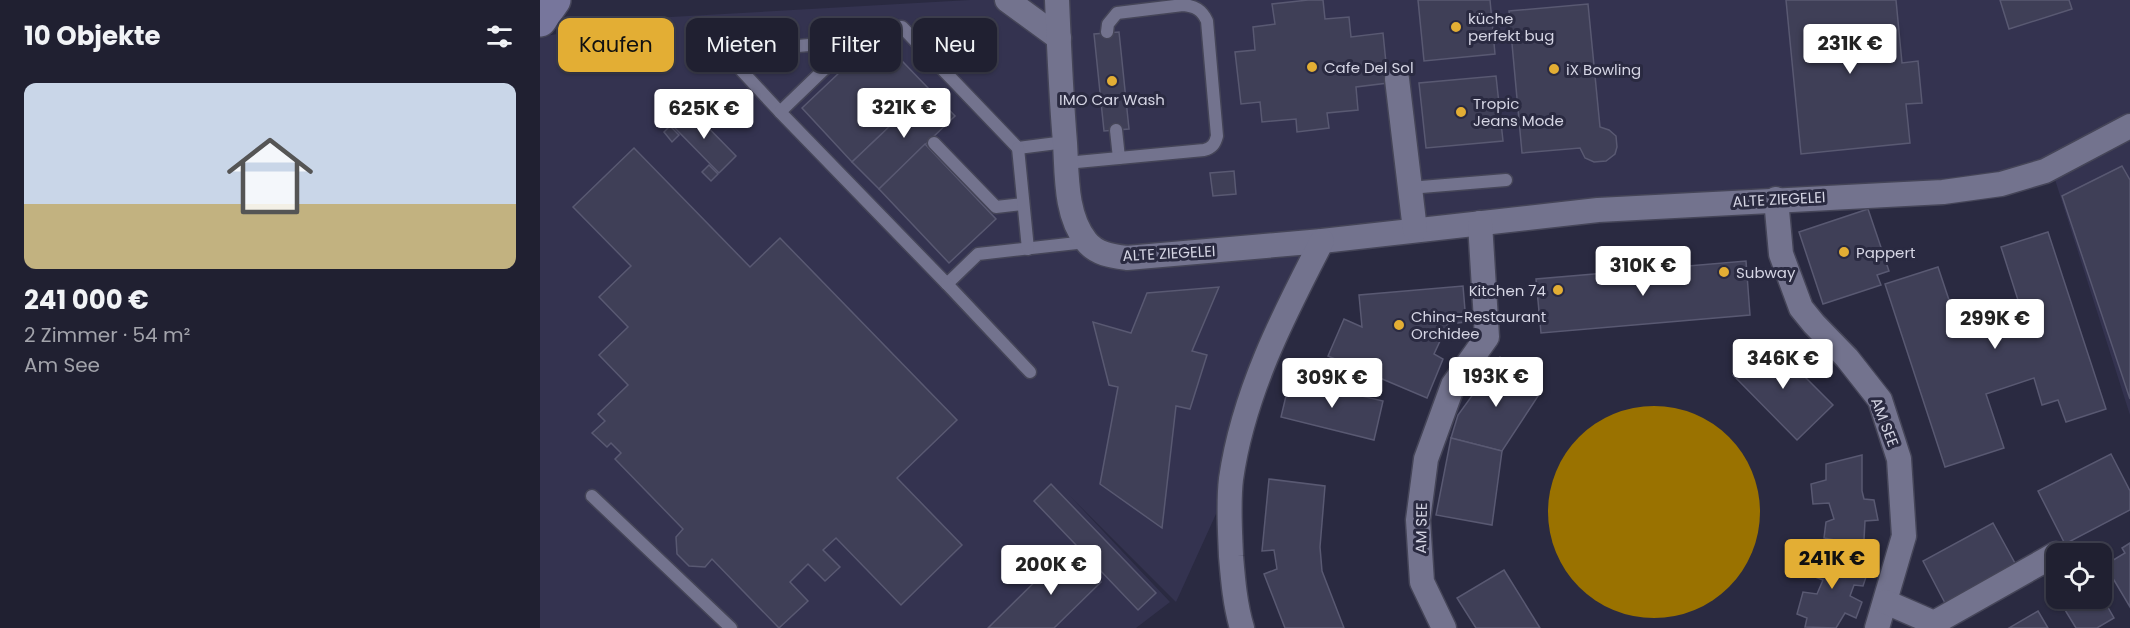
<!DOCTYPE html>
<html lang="de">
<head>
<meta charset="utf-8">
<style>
	body { margin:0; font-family:Poppins,sans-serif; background:#282839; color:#f1f3f6; height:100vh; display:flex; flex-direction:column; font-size:22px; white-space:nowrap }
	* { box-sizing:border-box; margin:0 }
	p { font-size:20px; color:#a2a3ab }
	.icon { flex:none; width:33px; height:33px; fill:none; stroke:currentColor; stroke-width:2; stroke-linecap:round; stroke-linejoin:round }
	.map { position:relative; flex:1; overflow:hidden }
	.panel { display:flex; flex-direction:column; background:#202031; width:540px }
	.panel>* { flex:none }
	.top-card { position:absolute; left:18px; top:18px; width:570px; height:54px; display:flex; gap:12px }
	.fabs { position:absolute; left:1506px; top:543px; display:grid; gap:12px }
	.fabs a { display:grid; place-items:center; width:66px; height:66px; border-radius:12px; background:#202031; box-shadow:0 2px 4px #0004,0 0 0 2px #3d3e4d; font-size:30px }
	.price { position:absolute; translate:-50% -51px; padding:0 14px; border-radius:6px; background:#fff; color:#222; font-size:20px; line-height:39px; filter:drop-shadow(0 2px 3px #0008) }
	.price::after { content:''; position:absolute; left:50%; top:36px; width:18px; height:14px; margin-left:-9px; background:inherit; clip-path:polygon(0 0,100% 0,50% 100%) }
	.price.current { background:#e3ae34; color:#111 }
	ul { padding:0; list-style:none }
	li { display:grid; align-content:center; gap:12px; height:318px; padding:0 24px }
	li+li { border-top:2px solid #3d3e4d }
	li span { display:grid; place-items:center; height:186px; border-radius:12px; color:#555 }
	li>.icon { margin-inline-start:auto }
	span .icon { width:108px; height:108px; fill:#fffc; stroke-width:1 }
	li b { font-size:26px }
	h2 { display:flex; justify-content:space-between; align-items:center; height:72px; padding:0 24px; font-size:26px }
	.tag { padding:0 21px; border-radius:12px; background:#202031; box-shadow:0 2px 4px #0004,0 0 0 2px #3d3e4d; font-size:21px; line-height:54px }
	.tag.current { background:#e3ae34; color:#111 }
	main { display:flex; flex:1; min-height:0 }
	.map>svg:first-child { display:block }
	.built { fill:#343350 }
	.water { fill:#9a7200 }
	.building { fill:#3f3f57; stroke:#595972; stroke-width:1.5 }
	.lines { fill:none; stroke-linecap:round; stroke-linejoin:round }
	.lane-casing { stroke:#454558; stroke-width:15 }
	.street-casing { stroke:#454558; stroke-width:27 }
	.secondary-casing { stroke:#454558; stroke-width:36 }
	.lane { stroke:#73738e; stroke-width:12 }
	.street { stroke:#73738e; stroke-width:24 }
	.secondary { stroke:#77769c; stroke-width:33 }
	.poi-dot { fill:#e3ae34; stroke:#2a2a41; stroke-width:2 }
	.labels { text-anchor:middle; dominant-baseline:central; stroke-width:6; stroke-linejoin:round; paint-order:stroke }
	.poi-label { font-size:15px; fill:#d5d5e4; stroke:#2a2a41; text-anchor:start }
	.street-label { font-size:15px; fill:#d5d5e4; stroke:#2a2a41 }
</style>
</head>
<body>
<main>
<section class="panel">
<h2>10 Objekte<svg class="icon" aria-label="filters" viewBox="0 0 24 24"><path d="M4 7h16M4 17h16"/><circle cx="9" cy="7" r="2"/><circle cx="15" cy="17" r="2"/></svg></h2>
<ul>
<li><span style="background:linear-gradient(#c9d6e8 65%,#c2b280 0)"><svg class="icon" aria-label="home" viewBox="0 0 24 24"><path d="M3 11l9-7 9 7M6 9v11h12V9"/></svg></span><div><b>241 000 €</b><p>2 Zimmer · 54 m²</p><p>Am See</p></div></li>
</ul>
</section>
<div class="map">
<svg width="1590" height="628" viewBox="0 0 1590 628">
	<rect width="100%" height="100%" fill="#2a2a41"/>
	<polygon class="built" points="430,0 1590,0 1590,415 1511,167 1236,199 782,241 691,481 636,602 529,495 630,602 596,628 0,628 0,37 17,34 60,21"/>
	<circle class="water" cx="1114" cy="512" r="106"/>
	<g class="building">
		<polygon points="768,0 783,0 785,19 809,17 811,37 843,33 848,83 816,87 818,110 787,113 789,128 757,132 756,119 722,122 720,102 701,104 695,52 715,50 713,27 735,24 732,4"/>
		<polygon points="878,0 950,0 955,54 884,61"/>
		<polygon points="1246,0 1356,0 1362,63 1378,61 1382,103 1366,104 1370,143 1261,154"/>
		<polygon points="1460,0 1529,0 1532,9 1469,29"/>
		<polygon points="1048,4 1060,127 1069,130 1076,136 1077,147 1075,154 1066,161 1054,162 1045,158 1040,148 982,153 969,11"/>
		<polygon points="579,32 589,129 564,131 554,34"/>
		<polygon points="338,36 389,89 312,162 262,108"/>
		<polygon points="956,76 963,141 886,148 879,83"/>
		<polygon points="389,89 415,116 339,189 312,162"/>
		<polygon points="149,108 196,156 179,173 132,125"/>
		<polygon points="130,126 139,135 132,142 124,132"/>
		<polygon points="385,144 456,219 409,263 339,189"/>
		<polygon points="94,148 210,267 240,238 417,420 357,478 422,545 361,605 296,538 283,550 300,567 285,581 268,564 250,582 268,601 239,628 172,559 165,567 149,566 137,554 136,537 143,529 75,459 81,453 71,443 67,447 52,433 65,421 58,414 88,385 59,355 88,327 59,297 91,266 33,207"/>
		<polygon points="169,165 178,174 171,181 162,172"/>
		<polygon points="1582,166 1590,180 1590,399 1522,196"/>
		<polygon points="694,171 696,194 673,196 670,173"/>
		<polygon points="1328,209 1349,271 1337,275 1341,285 1283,304 1259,232"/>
		<polygon points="1508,232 1566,409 1526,422 1518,400 1502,405 1494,378 1446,394 1464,448 1405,467 1345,284 1398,267 1417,324 1479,303 1461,247"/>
		<polygon points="1206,261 1210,315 1001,333 996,279"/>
		<polygon points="923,286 926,322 908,324 894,354 903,359 887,398 788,356 804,319 822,327 819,295"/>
		<polygon points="679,287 652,351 667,355 650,409 636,406 622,528 560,484 578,387 569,385 553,322 591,333 607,293"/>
		<polygon points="1228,340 1293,405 1257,440 1193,375"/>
		<polygon points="960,357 1002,390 962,451 911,438 918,415"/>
		<polygon points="750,379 843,401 834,440 741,417"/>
		<polygon points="911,438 962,451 952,525 896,515"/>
		<polygon points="1571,454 1590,491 1590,510 1525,544 1498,491"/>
		<polygon points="1322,455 1322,491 1324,499 1334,500 1338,520 1325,521 1323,558 1297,553 1294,540 1284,538 1286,522 1294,519 1289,503 1273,504 1271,484 1286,480 1286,464"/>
		<polygon points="729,479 785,486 780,547 782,571 804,628 745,628 724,574 737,569 734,550 722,551"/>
		<polygon points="511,484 616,593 598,610 494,501"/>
		<polygon points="1453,523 1476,565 1405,603 1383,561"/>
		<polygon points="1590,543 1590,607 1565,565 1585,553 1582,548"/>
		<polygon points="528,549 561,582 514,628 448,628"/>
		<polygon points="1270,553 1288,560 1297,553 1323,558 1320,574 1326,577 1323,586 1314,585 1310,596 1322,602 1316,618 1305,613 1296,628 1265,627 1267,618 1257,614 1263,592 1277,594 1283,580 1265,573"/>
		<polygon points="964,570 1000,628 936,628 917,598"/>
		<polygon points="1562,597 1574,618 1557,628 1536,628 1522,605 1534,598"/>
		<polygon points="1498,611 1508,628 1469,628"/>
	</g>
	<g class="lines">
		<g class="lane-casing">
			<g id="lane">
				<path d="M240,112L202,71C200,54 210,52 225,49L313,41"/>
				<polyline points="576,130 579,158"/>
				<polyline points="525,142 478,148 362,27 327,28 240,112 407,284 438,254 546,242"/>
				<polyline points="394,143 456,207 483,204"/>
				<polyline points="478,148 488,249"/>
				<path d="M526,163L664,150C672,148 675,144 677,136L667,21C662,10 655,6 643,5L577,13L568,24L567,32"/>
				<polyline points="869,188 966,180"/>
				<polyline points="407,284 490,372"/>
				<polyline points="52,496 191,628"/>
			</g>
		</g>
		<g class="street-casing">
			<g id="street">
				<polyline points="467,0 519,38"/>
				<path d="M517,0C519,48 521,95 525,143C527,174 525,215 546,241C556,254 572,256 587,258L782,241L1058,210L1403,192L1461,184L1505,171L1590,126"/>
				<polyline points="857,79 875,230"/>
				<polyline points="1236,199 1241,254 1261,308 1274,324 1307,358 1340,400 1359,459 1364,536 1337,628"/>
				<polyline points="1346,602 1394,623 1516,554"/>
				<path d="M702,628C695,605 693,580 691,556C690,530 688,504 691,479C703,394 743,316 782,241"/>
				<polyline points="904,628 882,582 878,520 886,459 913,385 947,337 940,223"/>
			</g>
		</g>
		<g class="secondary-casing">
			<polyline id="secondary" points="0,20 14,0"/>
		</g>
		<use href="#lane" class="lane"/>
		<use href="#street" class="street"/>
		<use href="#secondary" class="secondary"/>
	</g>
	<g class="poi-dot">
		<circle cx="916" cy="27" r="6"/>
		<circle cx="772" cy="67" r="6"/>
		<circle cx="1014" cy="69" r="6"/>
		<circle cx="572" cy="81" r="6"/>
		<circle cx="921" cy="112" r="6"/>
		<circle cx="1304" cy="252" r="6"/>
		<circle cx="1184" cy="272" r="6"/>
		<circle cx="1018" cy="290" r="6"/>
		<circle cx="859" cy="325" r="6"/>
	</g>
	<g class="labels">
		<g class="poi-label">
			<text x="928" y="18">küche<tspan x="928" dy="17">perfekt bug</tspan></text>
			<text x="784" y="67">Cafe Del Sol</text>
			<text x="1026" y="69">iX Bowling</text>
			<text x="572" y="99" text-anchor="middle">IMO Car Wash</text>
			<text x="933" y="103">Tropic<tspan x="933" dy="17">Jeans Mode</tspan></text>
			<text x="1316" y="252">Pappert</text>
			<text x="1196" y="272">Subway</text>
			<text x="1006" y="290" text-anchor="end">Kitchen 74</text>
			<text x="871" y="316">China-Restaurant<tspan x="871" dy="17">Orchidee</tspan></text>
		</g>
		<g class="street-label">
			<text transform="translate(1239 199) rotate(-3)">ALTE ZIEGELEI</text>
			<text transform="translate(629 253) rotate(-3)">ALTE ZIEGELEI</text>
			<text transform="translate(1345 422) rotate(69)">AM SEE</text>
			<text transform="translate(881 528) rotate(-89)">AM SEE</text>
		</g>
	</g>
</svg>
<div class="fabs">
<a><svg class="icon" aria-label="locate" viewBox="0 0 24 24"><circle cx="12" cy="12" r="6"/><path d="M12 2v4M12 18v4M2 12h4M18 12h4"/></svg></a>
</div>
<b class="price" style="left:1310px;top:75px">231K €</b>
<b class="price" style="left:364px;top:139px">321K €</b>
<b class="price" style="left:164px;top:140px">625K €</b>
<b class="price" style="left:1103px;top:297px">310K €</b>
<b class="price" style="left:1455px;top:350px">299K €</b>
<b class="price" style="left:1243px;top:390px">346K €</b>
<b class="price" style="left:956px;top:408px">193K €</b>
<b class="price" style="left:792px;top:409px">309K €</b>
<b class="price current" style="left:1292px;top:590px">241K €</b>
<b class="price" style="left:511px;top:596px">200K €</b>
<div class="top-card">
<a class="tag current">Kaufen</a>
<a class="tag">Mieten</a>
<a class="tag">Filter</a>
<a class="tag">Neu</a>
</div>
</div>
</main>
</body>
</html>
